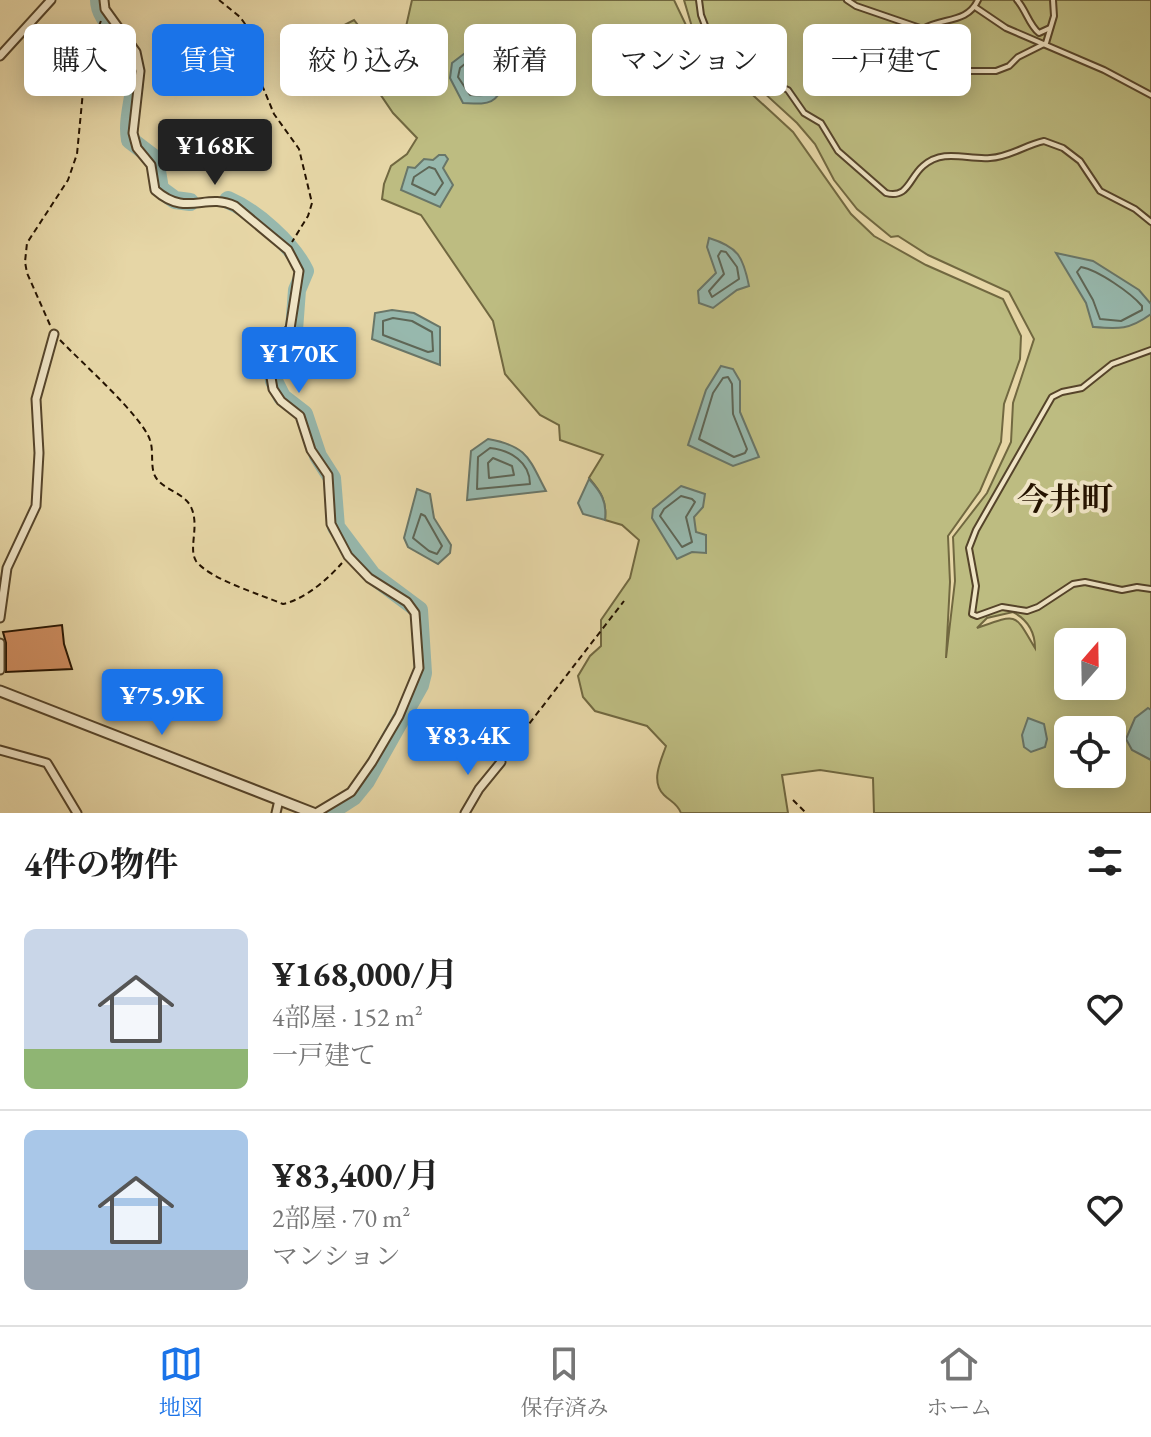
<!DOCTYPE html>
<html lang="ja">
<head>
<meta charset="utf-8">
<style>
	body { margin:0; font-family:"EB Garamond","Noto Serif JP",serif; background:#f6f6f6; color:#222; height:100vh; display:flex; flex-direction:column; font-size:30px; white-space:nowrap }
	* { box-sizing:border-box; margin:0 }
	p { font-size:26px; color:#767676 }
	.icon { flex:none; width:44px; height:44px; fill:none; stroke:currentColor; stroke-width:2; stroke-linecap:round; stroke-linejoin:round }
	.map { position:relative; height:813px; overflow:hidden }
	.drawer { display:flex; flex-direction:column; background:#fff; flex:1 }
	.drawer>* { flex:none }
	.hud { position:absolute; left:24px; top:24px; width:1104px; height:72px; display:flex; gap:16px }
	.needle { width:52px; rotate:20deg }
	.tools { position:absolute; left:1054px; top:628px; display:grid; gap:16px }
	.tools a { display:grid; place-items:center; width:72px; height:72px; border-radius:12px; background:#fff; box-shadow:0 4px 20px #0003; font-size:40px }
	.price { position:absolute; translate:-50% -68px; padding:0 18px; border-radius:8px; background:#1a73e8; color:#fff; font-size:26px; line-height:52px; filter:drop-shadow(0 2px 4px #0008) }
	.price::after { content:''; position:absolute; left:50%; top:48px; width:24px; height:18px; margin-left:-12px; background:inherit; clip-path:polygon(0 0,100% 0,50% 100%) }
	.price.on { background:#222; color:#fff }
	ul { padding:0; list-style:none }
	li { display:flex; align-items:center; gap:24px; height:200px; padding:0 24px }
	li+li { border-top:2px solid #e0e0e0 }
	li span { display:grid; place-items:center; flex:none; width:224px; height:160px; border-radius:12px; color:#555 }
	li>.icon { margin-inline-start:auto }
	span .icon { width:96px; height:96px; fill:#fffc; stroke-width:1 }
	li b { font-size:34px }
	h2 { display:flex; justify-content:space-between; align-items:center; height:96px; padding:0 24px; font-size:34px }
	.tag { padding:0 28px; border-radius:12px; background:#fff; box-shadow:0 4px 20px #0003; font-size:28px; line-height:72px }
	.tag.on { background:#1a73e8; color:#fff }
	.menu { display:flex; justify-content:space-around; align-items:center; height:112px; border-top:2px solid #e0e0e0; background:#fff; font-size:22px; color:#767676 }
	.menu a { display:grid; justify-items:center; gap:4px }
	.menu .on { color:#1a73e8 }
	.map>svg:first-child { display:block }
	.green { fill:#bdbc81; stroke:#716840; stroke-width:2; fill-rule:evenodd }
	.water { fill:#97b8ad; stroke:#697668; stroke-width:2 }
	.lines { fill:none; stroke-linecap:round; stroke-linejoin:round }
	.shore { stroke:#5e6656; stroke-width:2 }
	.river { stroke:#97b8ad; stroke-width:18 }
	.building { fill:#d18f62; stroke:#251300; stroke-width:2 }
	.service-casing { stroke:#55442a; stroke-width:8 }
	.minor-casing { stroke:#55442a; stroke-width:11 }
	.tertiary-casing { stroke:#55442a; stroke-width:13 }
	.path { stroke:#251300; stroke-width:2; stroke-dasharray:6 4; stroke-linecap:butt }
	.service { stroke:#efe4c5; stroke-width:4 }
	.minor { stroke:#efe4c5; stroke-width:7 }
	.tertiary { stroke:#efe4c5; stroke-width:9 }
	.labels { text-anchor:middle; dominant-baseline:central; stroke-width:8; stroke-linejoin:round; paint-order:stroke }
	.neighbourhood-label { font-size:32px; font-weight:bold; fill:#251300; stroke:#efe4c5 }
</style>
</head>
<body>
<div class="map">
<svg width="1151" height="813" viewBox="0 0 1151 813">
	<rect width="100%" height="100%" fill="#e6d6a6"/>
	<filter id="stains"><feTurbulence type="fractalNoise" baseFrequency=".0025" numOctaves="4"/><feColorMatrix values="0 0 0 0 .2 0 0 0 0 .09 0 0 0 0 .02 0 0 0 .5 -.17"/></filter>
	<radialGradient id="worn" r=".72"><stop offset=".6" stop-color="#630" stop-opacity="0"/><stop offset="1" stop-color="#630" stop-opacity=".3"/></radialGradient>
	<path class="green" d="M412,0H674L693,40L793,132L851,214L874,236L926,265L1003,299L1021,336L1020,359L1004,404L1001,442L980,491L948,536L950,582L946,658L955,581L953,537L987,493L1011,442L1013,403L1034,339L1009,292L928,255L898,236L891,237L857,209L834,180L815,144L797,123L692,27L684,0H1151V813H874L873,778L820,770L782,775L788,813H681C677,803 671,802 664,795C650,781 661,761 666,746L647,726L595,711L583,697L578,676L590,656L601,646V620L630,578L639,540L622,525L605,520C607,501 601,492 589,478L603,455L560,440L559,425L540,415L505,374L493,321L421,215L382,199L384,184L391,166L407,154L417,138L393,113L361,66L319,77L313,53L317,39L354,20L394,71L426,75L424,46L405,31ZM1013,612C1028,620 1035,632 1035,648C1014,613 1019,613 977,628L987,618ZM1068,642H1112V686H1068ZM1068,730H1112V774H1068Z"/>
	<g class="water">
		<path d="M486,37L494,39L506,81C495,106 489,104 463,103L450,78L452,63Z"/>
		<polygon points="439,155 445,155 448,159 443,168 453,185 440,207 401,190 408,167 415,168 424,159 433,160"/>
		<path d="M709,238C738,247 743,256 749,286L737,290L713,308L699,303L698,291L716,273L707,247Z"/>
		<path d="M1056,253L1093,261L1139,290L1151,304V314C1129,330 1119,329 1093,327L1086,303Z"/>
		<polygon points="392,310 414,313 440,327 440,365 372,339 375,313"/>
		<polygon points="721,366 733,369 740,381 740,412 759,457 733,466 688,445 706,390"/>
		<path d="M488,439C528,446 529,459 546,491L467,500L471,451Z"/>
		<path d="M589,479C601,492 607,501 605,520L583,514L578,503Z"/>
		<polygon points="681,486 705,494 703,507 694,517 696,532 706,535 706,553 692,552 677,559 652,518 653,509"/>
		<polygon points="417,489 430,494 434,518 451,545 450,553 438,564 408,547 404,538"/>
		<polygon points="1148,708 1151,710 1151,760 1132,750 1126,739 1135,718"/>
		<polygon points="1028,718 1044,724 1047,739 1045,747 1031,752 1024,747 1022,735"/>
	</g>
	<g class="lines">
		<g class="shore">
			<path d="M484,48L489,50L497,81C491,96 485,96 470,95L458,77L460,68Z"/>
			<polygon points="429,167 435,169 443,183 435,195 412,184 414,177"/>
			<polygon points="721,251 726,252 737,267 739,279 712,297 709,291 724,274 718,256"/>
			<path d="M1081,267C1098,270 1131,293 1142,306V310L1121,321L1100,319L1093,300L1077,272Z"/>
			<polygon points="393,318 412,321 432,332 433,351 428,352 383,335 383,321"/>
			<polygon points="728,377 732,384 733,414 747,449 745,453 734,457 699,439 713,393 723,378"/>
			<path d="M490,448C510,450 530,462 530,484L477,489L478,457Z"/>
			<polygon points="493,458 512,466 514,475 489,478 488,463"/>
			<polygon points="681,496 692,499 695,502 686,517 692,542 682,547 660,516 664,509"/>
			<polygon points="421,514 425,516 442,546 437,554 429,551 413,538"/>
		</g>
		<g class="river">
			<path d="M99,0C99,23 127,36 133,58C141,85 125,113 130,140L155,159L160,189L175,200L190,202"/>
			<path d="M228,200C256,212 292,244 305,271L297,290L294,330L273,348L272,365L274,381L282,397L304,414L318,456L332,478L336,527L372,575L419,610L423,673L420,685L366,781L353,797L328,813"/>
		</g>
	</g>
	<polygon class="building" points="62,625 64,644 72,669 6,672 6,643 3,632"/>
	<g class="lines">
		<g class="service-casing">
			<g id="service">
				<path d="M699,0L701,15L706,28L758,76L788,90L804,113L821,123L838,151L886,193C908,199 909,178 923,166C944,148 966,160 990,158C1010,157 1025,145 1044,141L1063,148L1080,161L1100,191L1135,209L1151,222"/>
				<polyline points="847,0 856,6 923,29 940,57 953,67 965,71 996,71 1009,66 1018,57 1046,43 1054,16 1053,0"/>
				<path d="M1017,0C1026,10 1029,25 1039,33L1050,28"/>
				<polyline points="975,7 1006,28 1104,70 1151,95"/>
				<path d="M923,29C942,17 967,24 978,0"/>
				<polyline points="1151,350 1112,364 1082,388 1062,392 1052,397 976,530 969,548 976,586 972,614 977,616 1002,607 1027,611 1038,607 1073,584 1085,582 1122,590 1137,587 1151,589"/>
			</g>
		</g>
		<g class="minor-casing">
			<g id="minor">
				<path d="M104,0L105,9L136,52L140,71L133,133L137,148L151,165L155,190C187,218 205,192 235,206L288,250L299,271L290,329L275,341L269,350L268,360L273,389L281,401L300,416L311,450L328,475L331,524L348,556L369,578L407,602L415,613L419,668L399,716L372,762L351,792L316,813"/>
				<polyline points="0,56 51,0"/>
				<polyline points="0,618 7,568 36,506 39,453 36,399 54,334"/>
				<polyline points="0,643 0,670"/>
				<polyline points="0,750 47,763 77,813"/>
				<polyline points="276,813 279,800"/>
				<polyline points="465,813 479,789 501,762"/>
			</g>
		</g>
		<g class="tertiary-casing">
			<polyline id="tertiary" points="0,691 313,813"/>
		</g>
		<g class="path">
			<polyline points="219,0 240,17 253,35 262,85 274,114 299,149 312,203 308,216 292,242"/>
			<polyline points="50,325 27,273 25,262 27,243 68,180 77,154 86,60 102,18"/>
			<path d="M60,340C81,362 142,416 150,440C154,451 150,466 155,476C162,490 184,492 191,507C200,526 188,548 196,561C209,579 262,595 283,604C305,599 327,580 342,563"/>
			<polyline points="505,755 624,601"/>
			<polyline points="793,800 806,813"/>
		</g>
		<use href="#service" class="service"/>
		<use href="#minor" class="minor"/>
		<use href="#tertiary" class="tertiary"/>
	</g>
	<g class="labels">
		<g class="neighbourhood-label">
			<text x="1065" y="499">今井町</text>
		</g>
	</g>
	<rect width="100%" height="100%" filter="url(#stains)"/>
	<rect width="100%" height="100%" fill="url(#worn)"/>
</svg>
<div class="tools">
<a><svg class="needle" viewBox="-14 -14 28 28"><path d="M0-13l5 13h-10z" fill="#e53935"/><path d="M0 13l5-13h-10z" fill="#767676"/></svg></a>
<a><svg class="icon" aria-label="locate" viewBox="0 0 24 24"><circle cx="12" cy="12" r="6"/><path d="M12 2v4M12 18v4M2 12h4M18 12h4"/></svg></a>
</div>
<b class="price on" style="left:215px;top:187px">¥168K</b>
<b class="price" style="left:299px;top:395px">¥170K</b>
<b class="price" style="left:162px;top:737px">¥75.9K</b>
<b class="price" style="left:468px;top:777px">¥83.4K</b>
<div class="hud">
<a class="tag">購入</a>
<a class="tag on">賃貸</a>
<a class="tag">絞り込み</a>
<a class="tag">新着</a>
<a class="tag">マンション</a>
<a class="tag">一戸建て</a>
</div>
</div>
<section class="drawer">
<h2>4件の物件<svg class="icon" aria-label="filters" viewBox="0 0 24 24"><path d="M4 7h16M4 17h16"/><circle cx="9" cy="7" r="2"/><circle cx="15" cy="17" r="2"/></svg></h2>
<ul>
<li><span style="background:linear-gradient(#c9d6e8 75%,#8fb573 0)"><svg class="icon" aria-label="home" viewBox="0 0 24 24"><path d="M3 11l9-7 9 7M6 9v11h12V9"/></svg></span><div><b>¥168,000/月</b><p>4部屋 · 152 m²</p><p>一戸建て</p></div><svg class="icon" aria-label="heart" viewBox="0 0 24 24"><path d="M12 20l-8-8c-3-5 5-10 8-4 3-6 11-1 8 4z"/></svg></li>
<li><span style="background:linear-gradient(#a9c7e8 75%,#9aa5b1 0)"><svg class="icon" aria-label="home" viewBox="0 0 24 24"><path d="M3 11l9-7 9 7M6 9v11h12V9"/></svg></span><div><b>¥83,400/月</b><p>2部屋 · 70 m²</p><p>マンション</p></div><svg class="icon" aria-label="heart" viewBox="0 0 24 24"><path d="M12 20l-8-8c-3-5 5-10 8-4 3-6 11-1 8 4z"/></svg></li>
</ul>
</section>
<nav class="menu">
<a class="on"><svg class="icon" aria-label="map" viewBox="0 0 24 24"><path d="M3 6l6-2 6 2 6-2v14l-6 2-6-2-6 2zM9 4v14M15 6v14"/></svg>地図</a>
<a><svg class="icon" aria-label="saved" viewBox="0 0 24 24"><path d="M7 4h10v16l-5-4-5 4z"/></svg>保存済み</a>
<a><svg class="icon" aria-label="home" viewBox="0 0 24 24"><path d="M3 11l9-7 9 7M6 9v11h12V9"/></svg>ホーム</a>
</nav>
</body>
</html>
